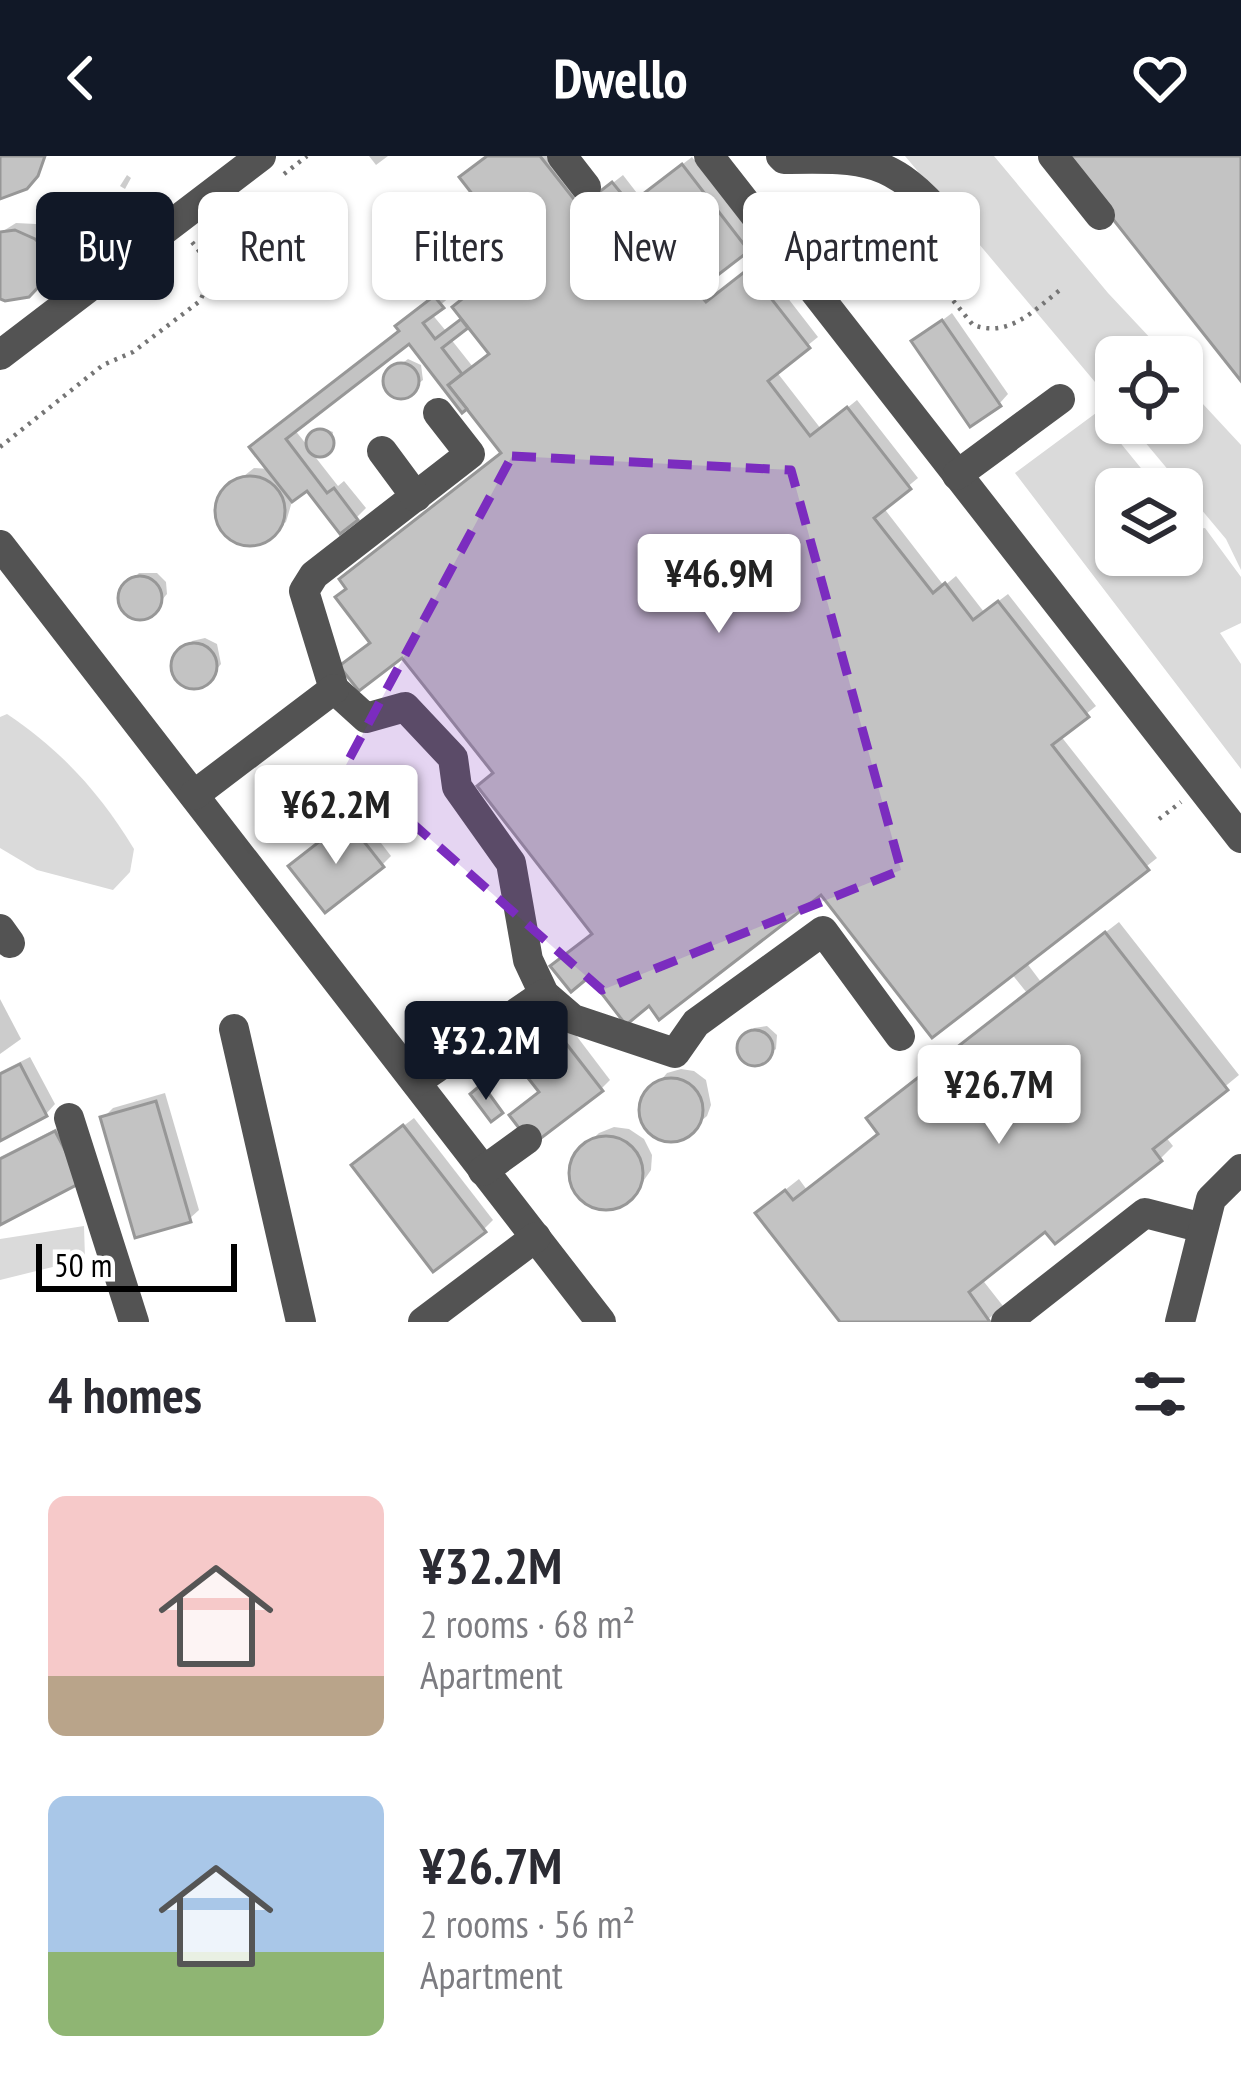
<!DOCTYPE html>
<html lang="en">
<head>
<meta charset="utf-8">
<style>
	body { margin:0; font-family:"PT Sans Narrow",sans-serif; background:#f7f7f7; color:#2b2b33; height:100vh; display:flex; flex-direction:column; font-size:45px; white-space:nowrap }
	* { box-sizing:border-box; margin:0 }
	p { font-size:39px; color:#7c7c81 }
	.icon { flex:none; width:66px; height:66px; fill:none; stroke:currentColor; stroke-width:2; stroke-linecap:round; stroke-linejoin:round }
	.map { position:relative; height:1166px; overflow:hidden }
	.sheet { display:flex; flex-direction:column; background:#fff; flex:1 }
	.sheet>* { flex:none }
	.hud { position:absolute; left:36px; top:36px; width:1170px; height:108px; display:flex; gap:24px }
	.controls { position:absolute; left:1095px; top:180px; display:grid; gap:24px }
	.controls a { display:grid; place-items:center; width:108px; height:108px; border-radius:18px; background:#fff; box-shadow:0 3px 9px #0004; font-size:60px }
	.scale { position:absolute; left:36px; bottom:30px; width:201px; box-sizing:border-box; padding-left:12px; border:6px solid #000; border-top:0; font-size:33px; line-height:42px; white-space:nowrap; color:#000; -webkit-text-stroke:9px #fff; paint-order:stroke }
	.price { position:absolute; translate:-50% -102px; padding:0 27px; border-radius:12px; background:#fff; color:#222; font-size:39px; line-height:78px; filter:drop-shadow(0 3px 6px #0008) }
	.price::after { content:''; position:absolute; left:50%; top:72px; width:36px; height:27px; margin-left:-18px; background:inherit; clip-path:polygon(0 0,100% 0,50% 100%) }
	.price.on { background:#111827; color:#fff }
	ul { padding:0; list-style:none }
	li { display:flex; align-items:center; gap:36px; height:300px; padding:0 48px }
	li span { display:grid; place-items:center; flex:none; width:336px; height:240px; border-radius:18px; color:#555 }
	li>.icon { margin-inline-start:auto }
	span .icon { width:144px; height:144px; fill:#fffc; stroke-width:1 }
	li b { font-size:51px }
	h2 { display:flex; justify-content:space-between; align-items:center; height:144px; padding:0 48px; font-size:51px }
	.chip { padding:0 42px; border-radius:18px; background:#fff; box-shadow:0 3px 9px #0004; font-size:42px; line-height:108px }
	.chip.on { background:#111827; color:#fff }
	header { display:flex; justify-content:space-between; align-items:center; height:156px; padding:0 48px; background:#111827; color:#fff; font-size:54px; font-weight:800 }
	.map>svg:first-child { display:block }
	.green { fill:#dadada }
	.shadow { fill:#0003; fill-rule:evenodd }
	.building { fill:#c3c3c3; stroke:#979797; stroke-width:3 }
	.lines { fill:none; stroke-linecap:round; stroke-linejoin:round }
	.path { stroke:#757575; stroke-width:4.5; stroke-dasharray:3 6; stroke-linecap:butt }
	.minor { stroke:#535353; stroke-width:30 }
	.marked { fill:#7b2cbf; fill-opacity:0.2; stroke:#7b2cbf; stroke-width:9; stroke-dasharray:24 15; stroke-linejoin:round }
</style>
</head>
<body>
<header><svg class="icon" aria-label="back" viewBox="0 0 24 24"><path d="M15 5l-7 7 7 7"/></svg>Dwello<svg class="icon" aria-label="heart" viewBox="0 0 24 24"><path d="M12 20l-8-8c-3-5 5-10 8-4 3-6 11-1 8 4z"/></svg></header>
<div class="map">
<svg width="1241" height="1166" viewBox="0 0 1241 1166">
	<rect width="100%" height="100%" fill="#fff"/>
	<g class="green">
		<polygon points="905,0 994,0 1108,137 1168,201 1116,201 1116,251"/>
		<polygon points="1182,219 1202,247 1241,289 1241,414 1226,383 1129,267 1182,267"/>
		<polygon points="1096,257 1158,333 1116,333 1116,399 1182,399 1182,362 1192,374 1205,372 1241,421 1241,467 1220,477 1241,508 1241,613 1015,317"/>
		<path d="M7,558C61,594 100,637 134,693L130,716L113,734L37,714L0,692V561Z"/>
		<polygon points="84,1070 85,1103 0,1124 0,1083"/>
	</g>
	<g class="shadow">
		<polygon points="369,0 388,0 376,9"/>
		<path d="M488,0H556L591,44L623,19L640,41L692,1L756,83L705,125L717,139L759,105L818,181L776,215L821,273L857,244L918,322L883,351L944,430L956,420L984,456L1008,438L1096,550L1060,579L1157,702L1026,806L1041,826L1119,766L1239,919L1165,980L1173,990L1160,1003L1046,1072L981,1122L1003,1150L985,1166L771,1045L799,1023L807,1034L881,976L1027,837L1011,817L821,734L595,776L496,616L403,497L373,486L504,296L467,249L463,253L409,184L294,273L311,294L313,280L323,272L333,276L330,293L313,298L338,330L344,325L366,352L356,362L341,374L308,331L293,342L286,366L255,387L234,383L220,366L219,344L225,335L254,312L270,313L253,291L402,174L408,161L445,133L451,140L431,157L446,175L464,162L522,97ZM469,167L492,197L473,211L450,182Z"/>
		<polygon points="127,19 131,22 125,33 120,30"/>
		<polygon points="84,49 93,50 90,58 83,59"/>
		<polygon points="16,67 36,68 45,74 51,82 56,102 47,121 37,131 0,139 0,77"/>
		<polygon points="952,157 1008,238 999,248 915,185"/>
		<polygon points="408,203 421,209 423,224 402,240 395,239 389,234 387,219"/>
		<polygon points="139,417 157,417 166,426 167,438 148,460 135,461 121,447 122,434"/>
		<polygon points="205,482 217,488 221,508 206,526 194,530 182,526 174,509 192,485"/>
		<polygon points="358,657 391,700 382,709 301,701"/>
		<polygon points="0,843 21,883 0,898"/>
		<polygon points="569,870 610,924 601,933 542,935 531,899"/>
		<polygon points="767,870 777,879 776,893 757,908 744,903 740,891 747,879 754,872"/>
		<polygon points="30,901 55,948 46,958 0,981 0,916"/>
		<polygon points="681,913 694,915 706,924 711,949 707,960 682,981 667,983 651,976 642,962 642,947 667,917"/>
		<polygon points="165,937 199,1054 189,1063 103,962 113,952"/>
		<polygon points="414,962 493,1064 484,1073 364,1000"/>
		<polygon points="65,968 90,1014 0,1066 0,1001"/>
		<polygon points="614,971 629,973 644,983 652,999 651,1014 633,1040 615,1051 598,1051 580,1041 572,1025 578,997 599,977"/>
	</g>
	<g class="building">
		<polygon points="0,0 45,0 38,20 27,33 0,43"/>
		<polygon points="487,0 540,0 580,51 612,26 630,48 682,8 749,95 697,135 706,146 748,113 810,192 768,225 810,280 847,251 911,333 874,362 933,437 945,427 973,464 998,445 1089,561 1052,589 1149,714 932,882 821,739 659,864 649,850 626,869 589,821 571,836 550,810 592,778 477,630 493,617 402,502 359,535 339,510 370,487 335,441 346,433 339,423 501,297 448,229 489,198 452,151 519,98 459,21"/>
		<polygon points="1063,0 1241,0 1241,225"/>
		<polygon points="15,74 35,83 43,91 47,113 45,124 29,141 5,145 0,143 0,76"/>
		<polygon points="434,140 444,152 423,167 435,183 461,163 468,172 442,192 462,218 448,229 467,253 462,257 409,188 286,283 327,337 334,332 358,364 340,378 307,335 292,346 249,291 399,175 395,170"/>
		<polygon points="942,164 1001,250 970,271 911,185"/>
		<circle cx="401" cy="225" r="18"/>
		<circle cx="320" cy="287" r="14"/>
		<circle cx="250" cy="355" r="35"/>
		<circle cx="140" cy="442" r="22"/>
		<circle cx="194" cy="510" r="23"/>
		<polygon points="347,664 384,711 325,757 288,710"/>
		<polygon points="1105,776 1228,934 1153,993 1162,1005 1055,1088 1045,1076 969,1136 990,1166 840,1166 755,1057 785,1034 793,1044 878,978 866,962"/>
		<circle cx="755" cy="892" r="18"/>
		<polygon points="558,877 603,935 532,989 509,959 539,936 517,908"/>
		<polygon points="20,908 47,960 0,985 0,918"/>
		<circle cx="671" cy="954" r="32"/>
		<polygon points="482,928 503,957 491,966 470,938"/>
		<polygon points="156,945 191,1066 135,1082 100,961"/>
		<polygon points="403,969 486,1076 433,1116 351,1009"/>
		<polygon points="55,975 82,1026 0,1069 0,1003"/>
		<circle cx="606" cy="1017" r="37"/>
	</g>
	<g class="lines">
		<g class="path">
			<polyline points="284,18 307,0"/>
			<path d="M868,40L973,169C1009,182 1033,155 1060,134"/>
			<polyline points="0,291 103,209 133,196 200,145 214,114 192,86"/>
			<polyline points="1159,663 1181,646"/>
		</g>
		<g class="minor">
			<polyline points="562,0 586,31"/>
			<polyline points="709,0 1241,682"/>
			<path d="M781,0L784,3C863,2 891,0 945,64"/>
			<polyline points="1053,0 1100,59"/>
			<polyline points="0,199 261,0"/>
			<polyline points="438,257 470,298 314,419 304,435 334,533 366,562 405,551 453,602 457,631 511,707 528,804 544,838 573,863 675,897 696,867 823,775 900,880"/>
			<polyline points="382,295 416,341"/>
			<polyline points="957,319 1060,243"/>
			<polyline points="0,389 601,1166"/>
			<polyline points="194,639 334,533"/>
			<polyline points="0,773 10,787"/>
			<polyline points="234,873 301,1166"/>
			<polyline points="416,926 544,838"/>
			<polyline points="69,962 134,1166"/>
			<polyline points="483,1015 527,983"/>
			<polyline points="423,1166 536,1081"/>
			<polyline points="1006,1166 1145,1057 1203,1072"/>
			<polyline points="1180,1166 1211,1043 1241,1013"/>
		</g>
	</g>
	<path class="marked" d="M512,300L791,314L901,714L602,834L346,609Z"/>
</svg>
<div class="controls">
<a><svg class="icon" aria-label="locate" viewBox="0 0 24 24"><circle cx="12" cy="12" r="6"/><path d="M12 2v4M12 18v4M2 12h4M18 12h4"/></svg></a>
<a><svg class="icon" aria-label="layers" viewBox="0 0 24 24"><path d="M12 4l9 5-9 5-9-5zM3 14l9 5 9-5"/></svg></a>
</div>
<div class="scale">50 m</div>
<b class="price" style="left:719px;top:480px">¥46.9M</b>
<b class="price" style="left:336px;top:711px">¥62.2M</b>
<b class="price on" style="left:486px;top:947px">¥32.2M</b>
<b class="price" style="left:999px;top:991px">¥26.7M</b>
<div class="hud">
<a class="chip on">Buy</a>
<a class="chip">Rent</a>
<a class="chip">Filters</a>
<a class="chip">New</a>
<a class="chip">Apartment</a>
</div>
</div>
<section class="sheet">
<h2>4 homes<svg class="icon" aria-label="filters" viewBox="0 0 24 24"><path d="M4 7h16M4 17h16"/><circle cx="9" cy="7" r="2"/><circle cx="15" cy="17" r="2"/></svg></h2>
<ul>
<li><span style="background:linear-gradient(#f6c9c9 75%,#b9a48a 0)"><svg class="icon" aria-label="home" viewBox="0 0 24 24"><path d="M3 11l9-7 9 7M6 9v11h12V9"/></svg></span><div><b>¥32.2M</b><p>2 rooms · 68 m²</p><p>Apartment</p></div></li>
<li><span style="background:linear-gradient(#a9c7e8 65%,#8fb573 0)"><svg class="icon" aria-label="home" viewBox="0 0 24 24"><path d="M3 11l9-7 9 7M6 9v11h12V9"/></svg></span><div><b>¥26.7M</b><p>2 rooms · 56 m²</p><p>Apartment</p></div></li>
</ul>
</section>
</body>
</html>
